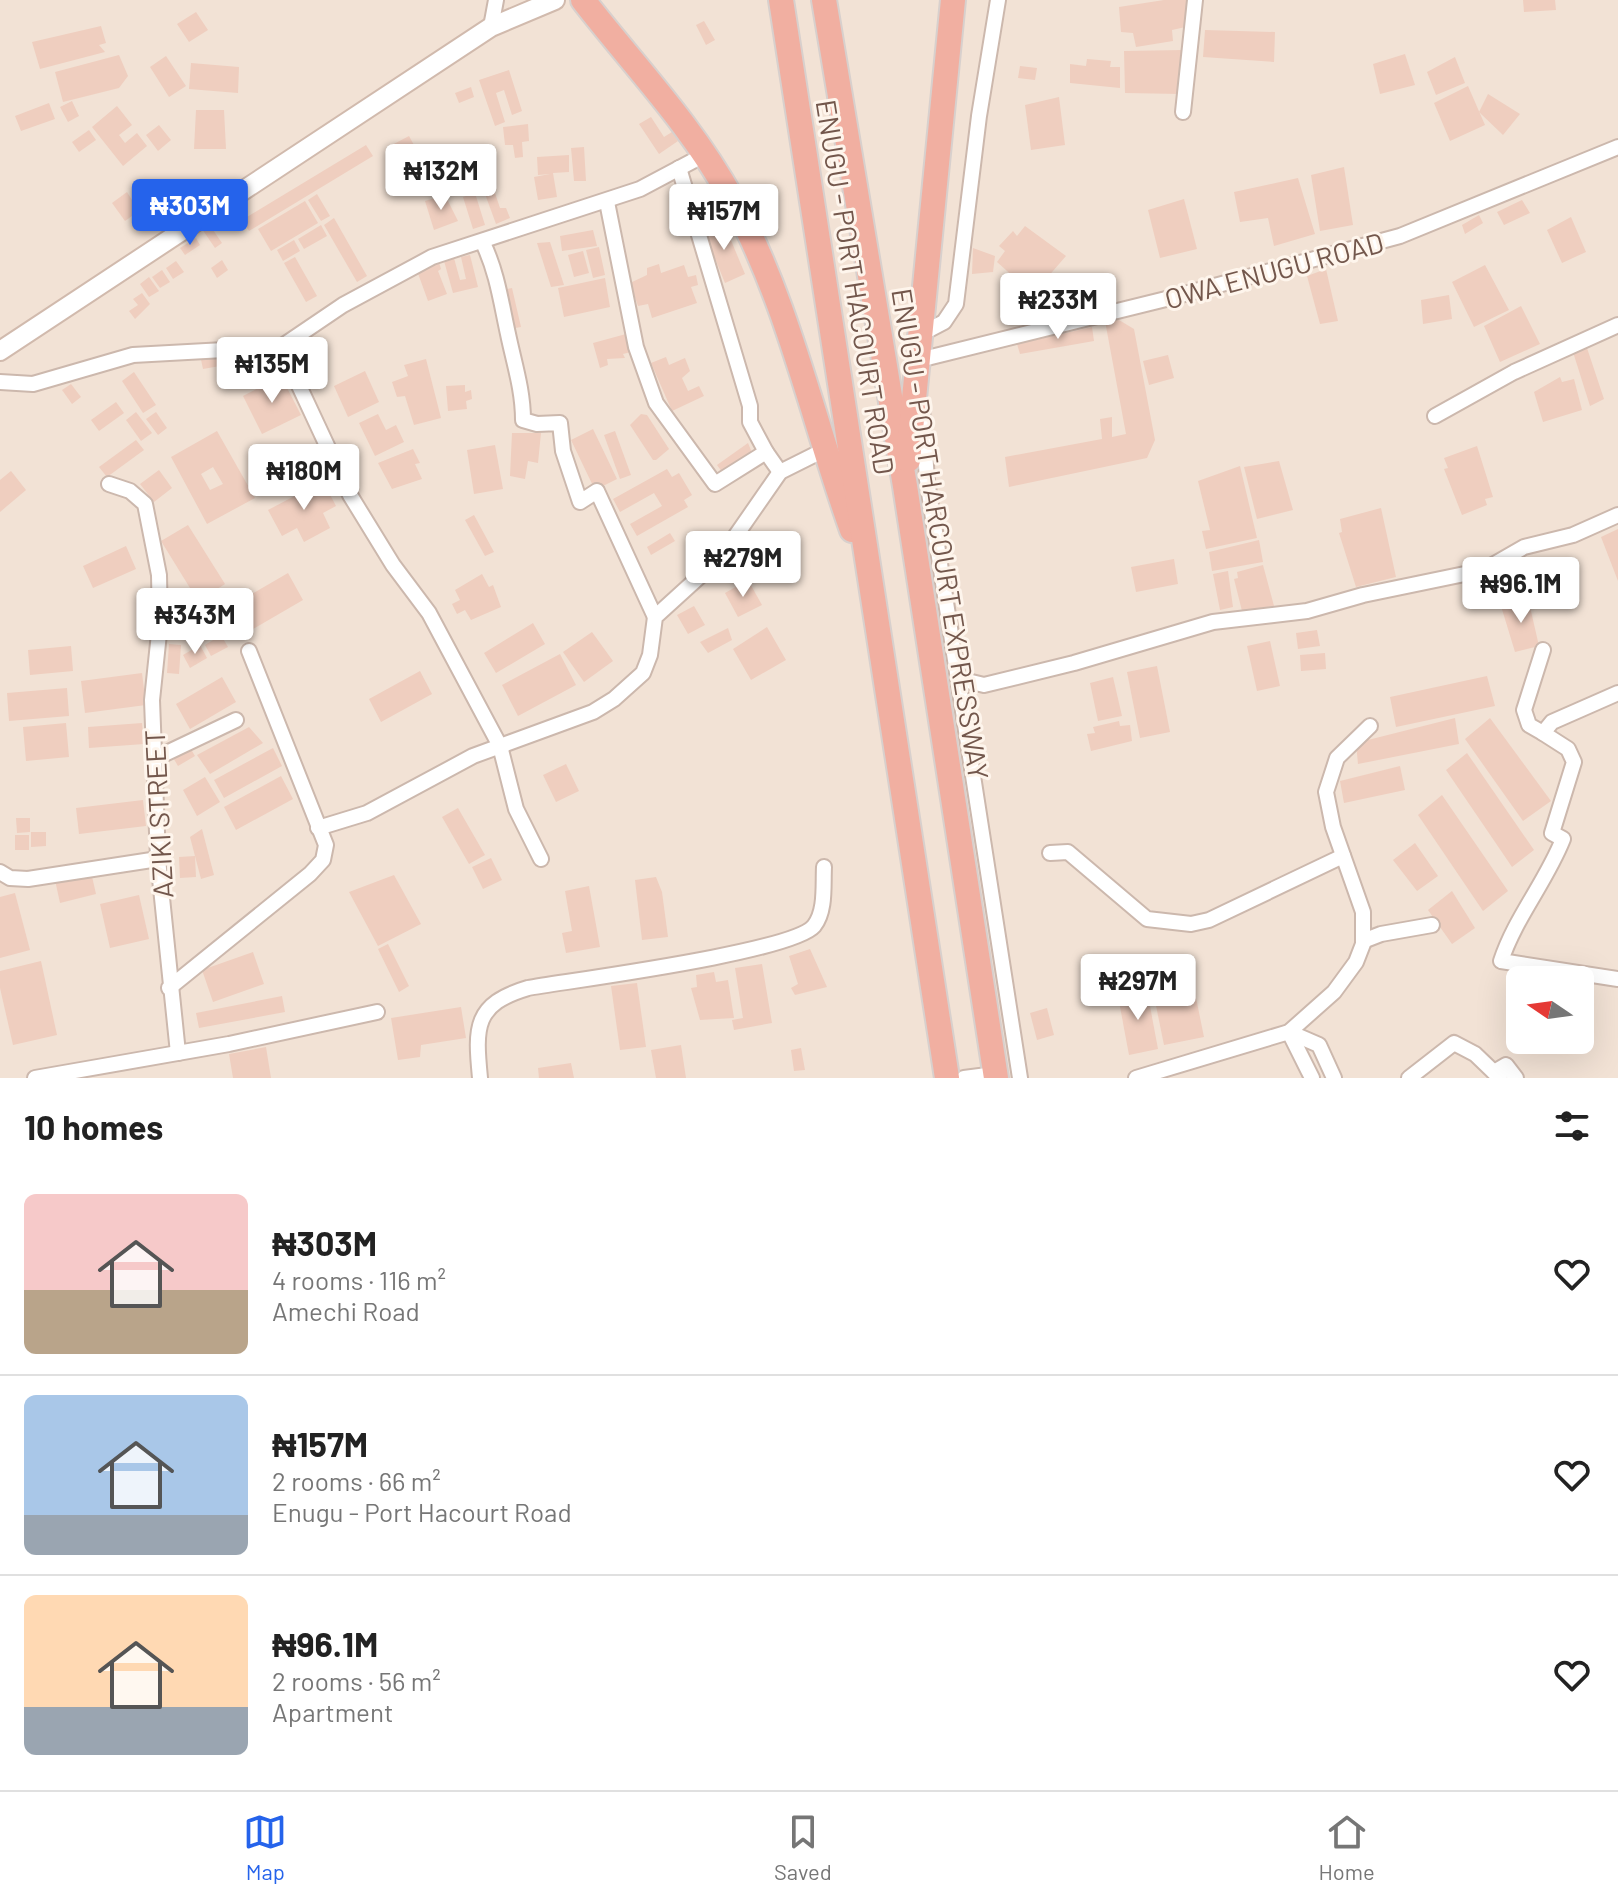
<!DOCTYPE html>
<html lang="en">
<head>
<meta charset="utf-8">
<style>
	body { margin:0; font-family:Barlow,sans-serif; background:#f2f2f2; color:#222; height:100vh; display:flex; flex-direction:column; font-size:30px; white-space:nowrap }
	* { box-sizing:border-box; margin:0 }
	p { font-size:26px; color:#767676 }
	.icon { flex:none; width:44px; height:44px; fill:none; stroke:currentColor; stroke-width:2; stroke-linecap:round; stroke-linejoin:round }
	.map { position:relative; height:1078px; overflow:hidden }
	.side { display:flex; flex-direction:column; background:#fff; flex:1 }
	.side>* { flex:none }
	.needle { width:52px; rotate:283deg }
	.fabs { position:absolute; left:1506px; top:966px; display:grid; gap:16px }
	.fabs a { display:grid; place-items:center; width:88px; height:88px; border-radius:12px; background:#fff; box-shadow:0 8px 32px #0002; font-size:40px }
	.price { position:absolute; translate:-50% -68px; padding:0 18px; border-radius:8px; background:#fff; color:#222; font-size:26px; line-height:52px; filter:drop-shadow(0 2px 4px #0008) }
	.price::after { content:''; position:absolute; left:50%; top:48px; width:24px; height:18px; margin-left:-12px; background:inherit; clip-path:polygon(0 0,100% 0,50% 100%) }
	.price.selected { background:#2563eb; color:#fff }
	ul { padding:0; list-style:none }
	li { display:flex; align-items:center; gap:24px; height:200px; padding:0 24px }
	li+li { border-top:2px solid #e0e0e0 }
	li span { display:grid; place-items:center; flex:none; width:224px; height:160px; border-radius:12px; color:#555 }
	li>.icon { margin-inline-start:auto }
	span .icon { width:96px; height:96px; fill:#fffc; stroke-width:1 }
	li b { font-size:34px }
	h2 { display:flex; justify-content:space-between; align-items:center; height:96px; padding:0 24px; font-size:34px }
	.menu { display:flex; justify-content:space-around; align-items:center; height:112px; border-top:2px solid #e0e0e0; background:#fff; font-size:22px; color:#767676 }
	.menu a { display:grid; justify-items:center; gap:4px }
	.menu .selected { color:#2563eb }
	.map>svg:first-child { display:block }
	.residential { fill:#f2e2d5; fill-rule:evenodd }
	.building { fill:#efcebf; fill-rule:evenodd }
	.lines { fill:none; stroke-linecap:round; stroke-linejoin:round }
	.street-casing { stroke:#ccb8ad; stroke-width:18 }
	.secondary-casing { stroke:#d1baad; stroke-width:22 }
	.highway-casing { stroke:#d8d0cd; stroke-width:28 }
	.street { stroke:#fff; stroke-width:14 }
	.secondary { stroke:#fff; stroke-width:18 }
	.highway { stroke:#f1afa1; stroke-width:24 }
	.labels { text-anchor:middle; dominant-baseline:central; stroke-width:6; stroke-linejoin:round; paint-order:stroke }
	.street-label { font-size:28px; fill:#73574c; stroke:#fef5ec }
</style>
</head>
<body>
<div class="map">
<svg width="1618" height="1078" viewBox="0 0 1618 1078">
	<rect width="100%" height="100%" fill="#fbf1e6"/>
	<path class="residential" d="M0,0H1618V1078H0ZM1520,980H1580V1040H1520Z"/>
	<g class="building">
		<polygon points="1164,0 1187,0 1190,26 1172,30 1173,41 1136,47 1133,33 1121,32 1119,7"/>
		<polygon points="1523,0 1555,0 1556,10 1524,12"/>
		<polygon points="196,12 208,30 189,42 177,24"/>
		<polygon points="704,21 715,40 706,45 696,25"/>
		<polygon points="101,26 106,43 99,45 105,52 40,69 32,42"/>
		<polygon points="1205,30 1275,32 1274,62 1203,57"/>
		<polygon points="1183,50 1180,94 1125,93 1124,51"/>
		<polygon points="1405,54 1415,85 1380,94 1373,64"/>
		<polygon points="119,55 128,76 119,88 63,102 55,72"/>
		<polygon points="166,56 186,86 169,97 150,67"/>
		<polygon points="1455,57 1465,83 1436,95 1427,72"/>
		<polygon points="1087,59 1111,61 1110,67 1120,67 1120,88 1070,83 1070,64 1086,66"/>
		<polygon points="191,63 239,67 238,93 189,89"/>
		<polygon points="1020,66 1037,68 1035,80 1018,78"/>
		<polygon points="509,70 522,111 512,115 504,90 496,93 505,122 495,126 479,80"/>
		<polygon points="1468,86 1485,125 1450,141 1434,103"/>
		<polygon points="471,87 474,97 459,103 455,93"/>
		<polygon points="1488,94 1520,114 1503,135 1479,112"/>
		<polygon points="1059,97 1065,145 1031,150 1025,105"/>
		<polygon points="72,101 79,116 68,122 60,107"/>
		<polygon points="49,103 55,119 21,131 15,116"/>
		<polygon points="117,106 132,125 119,135 125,143 137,133 147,146 123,166 92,127"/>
		<polygon points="196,110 224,110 226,149 194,149"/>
		<polygon points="651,117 664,137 672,132 678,141 659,154 639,124"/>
		<polygon points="528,124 529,141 522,142 523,157 515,158 513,145 505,145 503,127"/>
		<polygon points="159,125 171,140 158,151 146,135"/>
		<polygon points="89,130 96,140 79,152 72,142"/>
		<polygon points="409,136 419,154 398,165 388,147"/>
		<polygon points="366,145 373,156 249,231 242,220"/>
		<polygon points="584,147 586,181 574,181 571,148"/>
		<polygon points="479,152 487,178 464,186 453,162"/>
		<polygon points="569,155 569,172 553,173 557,197 538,200 534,177 550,174 538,175 537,157"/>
		<polygon points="1344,167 1353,225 1320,231 1311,175"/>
		<polygon points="1298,178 1315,234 1274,246 1268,218 1240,222 1234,192"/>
		<polygon points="494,190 500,208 506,208 510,218 496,224 485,194"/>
		<polygon points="127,192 139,211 125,221 112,203"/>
		<polygon points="475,193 485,225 473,229 463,197"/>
		<polygon points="317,194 330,216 321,221 308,200"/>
		<polygon points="445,195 458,221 434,230 425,201"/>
		<polygon points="1184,199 1197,249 1160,258 1148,210"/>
		<polygon points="1522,200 1530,213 1504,225 1497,212"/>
		<polygon points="305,201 318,223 271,251 258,229"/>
		<polygon points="1479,215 1483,223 1465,234 1462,225"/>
		<polygon points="1571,217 1586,252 1562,263 1547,230"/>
		<polygon points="334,218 367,276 357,282 324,225"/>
		<polygon points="723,221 745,274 725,283 703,229"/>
		<polygon points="209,224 222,243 215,248 202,229"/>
		<polygon points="321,225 327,236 304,249 298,239"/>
		<polygon points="1025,226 1066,256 1033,294 997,262 1005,251 999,246 1013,231 1017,236"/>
		<polygon points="593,230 597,246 562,251 560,236"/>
		<polygon points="196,238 200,245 185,255 180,248"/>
		<polygon points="294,240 300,251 283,261 277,250"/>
		<polygon points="550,242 564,285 551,287 537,243"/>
		<polygon points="599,247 605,275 593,278 586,250"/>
		<polygon points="973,248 995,256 993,272 972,274"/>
		<polygon points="583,251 589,273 574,277 568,255"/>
		<polygon points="470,255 478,287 453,293 444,261 454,258 460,280 466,279 461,257"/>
		<polygon points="295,257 317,296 306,302 284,263"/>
		<polygon points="438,259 441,269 438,271 447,294 428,301 416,268"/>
		<polygon points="222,260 228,270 217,278 211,268"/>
		<polygon points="176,261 184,272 173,279 166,268"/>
		<polygon points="659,264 661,273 684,265 688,277 696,275 698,285 691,287 697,303 652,318 648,304 638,306 630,283 647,275 647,268"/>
		<polygon points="1485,265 1509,310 1474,327 1452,282"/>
		<polygon points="1326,269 1338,321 1320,324 1307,276"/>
		<polygon points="162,270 170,282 160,288 152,277"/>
		<polygon points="149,277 159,291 149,297 140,284"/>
		<polygon points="605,278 610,307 564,317 558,288"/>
		<polygon points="1067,287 1070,304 1013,316 1009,300"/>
		<polygon points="512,288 521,327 510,329 502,290"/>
		<polygon points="142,293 150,304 135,319 129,311 138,305 133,299"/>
		<polygon points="1449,295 1452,319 1423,324 1421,300"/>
		<polygon points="1521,306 1540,344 1500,362 1484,326"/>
		<polygon points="1119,320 1134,329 1155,440 1147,458 1009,487 1005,457 1102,439 1100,419 1112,417 1112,437 1126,434 1105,321"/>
		<polygon points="1092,327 1094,341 1020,354 1017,344"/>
		<polygon points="626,334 631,352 623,354 625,358 607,359 608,365 600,368 593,343"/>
		<polygon points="1587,348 1604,399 1590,406 1573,352"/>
		<polygon points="217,352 220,366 203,369 200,355"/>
		<polygon points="1168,355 1174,378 1149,385 1143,361"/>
		<polygon points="666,357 669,365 685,358 690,371 682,378 688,391 699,386 704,396 672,411 651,363"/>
		<polygon points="426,359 441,418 414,425 405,396 397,397 392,382 408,376 404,365"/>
		<polygon points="365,371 379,402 348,417 334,386"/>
		<polygon points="134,372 156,405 143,413 122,381"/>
		<polygon points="281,376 301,415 262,434 243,396"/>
		<polygon points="1560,377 1562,382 1574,379 1582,410 1543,422 1534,392"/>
		<polygon points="71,384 81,397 72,404 62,390"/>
		<polygon points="465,385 465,392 471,390 472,399 466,401 467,409 448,411 446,386"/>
		<polygon points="116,402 124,413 99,431 91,420"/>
		<polygon points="136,412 152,433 141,441 126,420"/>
		<polygon points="156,412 167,428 158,435 146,419"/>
		<polygon points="378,414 386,430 396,425 404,442 375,456 359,423"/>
		<polygon points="641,414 647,415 669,449 656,460 653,460 630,425"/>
		<polygon points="593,429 617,479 595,490 571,440"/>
		<path d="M217,431L255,498L207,524L171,457ZM213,467L223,484L210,490L201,474Z"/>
		<polygon points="615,431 631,475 620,479 604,435"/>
		<polygon points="512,433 541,433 538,463 528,461 525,479 510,476"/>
		<polygon points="136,440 144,450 107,477 99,467"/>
		<polygon points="748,443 753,455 725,476 717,465"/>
		<polygon points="495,445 503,489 474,494 467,450"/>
		<polygon points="1477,446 1493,497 1485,499 1487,505 1462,515 1444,469 1448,468 1444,458"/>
		<polygon points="413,449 420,463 415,464 422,479 392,489 378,463"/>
		<polygon points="1279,461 1293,510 1257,519 1244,467"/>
		<polygon points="1240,466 1257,538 1206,549 1202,531 1210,530 1198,481"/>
		<polygon points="667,469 672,477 679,473 692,495 684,500 688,507 637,536 630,524 662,506 654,493 620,512 613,499"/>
		<polygon points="159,470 172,488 154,502 140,484"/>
		<polygon points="11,471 26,490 0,512 0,480"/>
		<polygon points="323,481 336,506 323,513 330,528 304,542 297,528 282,536 268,510"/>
		<polygon points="1381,508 1396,577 1356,587 1339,533 1342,532 1340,519"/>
		<polygon points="474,515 494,552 485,556 465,520"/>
		<polygon points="188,525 225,584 198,601 161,541"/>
		<polygon points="1618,529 1618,581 1601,537"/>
		<polygon points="670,533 675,541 651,555 647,547"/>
		<polygon points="1259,540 1263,562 1212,571 1209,552"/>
		<polygon points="126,546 136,569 93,588 83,566"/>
		<polygon points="1174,559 1178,584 1136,592 1131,567"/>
		<polygon points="1263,565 1274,606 1242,611 1234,579 1238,578 1237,572"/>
		<polygon points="1228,571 1233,607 1220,610 1213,574"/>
		<polygon points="288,573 303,600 253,629 238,602"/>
		<polygon points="482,574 489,587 493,585 501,607 471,620 465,610 457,614 452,604 460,600 455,590"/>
		<polygon points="748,580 762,605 738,617 725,593"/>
		<polygon points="1528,598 1539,646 1515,652 1501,606"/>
		<polygon points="694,606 705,625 688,634 677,615"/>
		<polygon points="533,623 545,644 496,673 484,653"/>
		<polygon points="767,627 786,660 751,680 733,649"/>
		<polygon points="728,628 732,640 708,653 700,642"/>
		<polygon points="1317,630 1320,646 1298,649 1296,633"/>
		<polygon points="592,632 613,661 584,682 563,652"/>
		<polygon points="221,635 228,647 211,656 205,645"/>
		<polygon points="1270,641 1280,686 1257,691 1247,646"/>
		<polygon points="169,644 181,645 179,674 167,673"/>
		<polygon points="200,645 207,658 190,668 183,655"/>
		<polygon points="71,646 73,671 30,675 28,650"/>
		<polygon points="1325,653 1326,669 1301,671 1300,655"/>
		<polygon points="560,654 576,685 518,716 502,685"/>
		<polygon points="1157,666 1170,732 1140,738 1127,672"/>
		<polygon points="420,671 432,694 381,722 369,699"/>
		<polygon points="142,673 146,705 85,713 81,681"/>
		<polygon points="1487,676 1495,706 1396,727 1390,697"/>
		<polygon points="222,677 236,702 190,729 176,704"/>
		<polygon points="1113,677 1122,716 1098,721 1090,683"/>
		<polygon points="67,688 69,716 9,721 7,693"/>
		<polygon points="1455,718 1459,744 1358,764 1356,743"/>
		<polygon points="1490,718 1551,801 1523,821 1465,739"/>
		<polygon points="1119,721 1120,726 1130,725 1132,741 1091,751 1087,734 1095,733 1093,727"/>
		<polygon points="66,723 69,757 26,761 23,727"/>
		<polygon points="142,723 144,744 89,748 88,727"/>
		<polygon points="249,727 263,743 210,774 197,755"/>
		<polygon points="189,746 195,756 178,766 172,756"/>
		<polygon points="273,748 282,766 224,798 214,780"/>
		<polygon points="1467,753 1534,850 1512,867 1446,770"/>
		<polygon points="566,764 579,791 556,802 543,775"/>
		<polygon points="1400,766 1405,790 1344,803 1340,781"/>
		<polygon points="281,776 293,799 236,830 224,807"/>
		<polygon points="205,777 220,802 197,816 183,790"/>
		<polygon points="1442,795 1508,891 1483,911 1418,815"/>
		<polygon points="143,800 146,826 79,834 76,808"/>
		<polygon points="458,808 485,855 469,864 442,817"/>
		<polygon points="16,818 30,818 30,832 17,833"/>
		<polygon points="202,829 214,875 201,879 190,837"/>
		<polygon points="31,832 46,832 46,846 31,847"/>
		<rect x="15" y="835" width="14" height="15"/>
		<polygon points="1415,843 1438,876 1417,891 1393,860"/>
		<polygon points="195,856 196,877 180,878 179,857"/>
		<polygon points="491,858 502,880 483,889 472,867"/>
		<polygon points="91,872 96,894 60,903 55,880"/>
		<polygon points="394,875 421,924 378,946 349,892"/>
		<polygon points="656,877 662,892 668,937 642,940 635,880"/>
		<polygon points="589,886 600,947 566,953 562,933 572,931 565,891"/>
		<polygon points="1452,891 1475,928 1452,944 1428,910"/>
		<polygon points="15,893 30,950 0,958 0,897"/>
		<polygon points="139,895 149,939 110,948 100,904"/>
		<polygon points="388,944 409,986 399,992 378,949"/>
		<polygon points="810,949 827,987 795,995 791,988 798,984 789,956"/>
		<polygon points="253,952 264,984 213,1002 202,970"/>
		<polygon points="41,961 57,1035 13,1045 0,988 0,971"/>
		<polygon points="762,964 772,1023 734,1030 732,1020 743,1018 735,968"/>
		<polygon points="1109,967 1110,991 1087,993 1085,969"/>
		<polygon points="714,972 716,982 728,980 734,1018 700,1020 691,988 697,987 696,975"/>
		<polygon points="1192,978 1204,1037 1164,1045 1152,986"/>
		<polygon points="637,983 646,1047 620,1050 611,986"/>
		<polygon points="1147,990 1158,1049 1129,1055 1118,996"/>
		<polygon points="282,996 285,1012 199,1028 196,1013"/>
		<polygon points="461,1007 466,1038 421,1045 420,1057 398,1060 391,1018"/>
		<polygon points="1047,1008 1054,1035 1037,1040 1030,1013"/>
		<polygon points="681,1045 686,1078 656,1078 651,1050"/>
		<polygon points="266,1047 271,1078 233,1078 229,1054"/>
		<polygon points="801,1048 805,1070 794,1071 791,1050"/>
		<polygon points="571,1063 574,1078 539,1078 538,1068"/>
	</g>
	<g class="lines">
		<g class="street-casing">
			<g id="street">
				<polyline points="491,27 496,0"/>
				<polyline points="1183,112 1195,0"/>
				<polyline points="679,168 750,406 750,422 766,452"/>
				<polyline points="607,202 636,347 656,403 715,484 766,452 780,472"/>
				<path d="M483,243C497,272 501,302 508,334C514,363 523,390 523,420L537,424L560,423L563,451L580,502L597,491L655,617"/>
				<polyline points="921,334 944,322 956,304 979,116 998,0"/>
				<polyline points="281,347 350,495 393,565 429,613 500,746 516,809 541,859"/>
				<polyline points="920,367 919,360 1166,299 1400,236 1618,147"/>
				<polyline points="0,382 33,384 133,355 281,347 343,305 432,257 640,189 704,155"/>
				<polyline points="922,408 927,480 1020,1078"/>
				<polyline points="1435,416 1514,372 1618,325"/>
				<polyline points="109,484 130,491 145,504 159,575 160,624 152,700 158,859 178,1053"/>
				<polyline points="1543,650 1524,710 1529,725 1543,733"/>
				<polyline points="959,679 984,685 1074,663 1213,622 1307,611 1363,595 1484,570 1524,547 1573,535 1618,515"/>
				<path d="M1618,693L1552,722L1543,733L1568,749L1574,762L1552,833L1563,839C1546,882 1515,918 1501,961L1618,979"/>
				<polyline points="154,759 236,720"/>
				<polyline points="318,828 367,813 473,756 593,712 614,699 643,673 650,655 655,617 721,557 780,472 824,450"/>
				<polyline points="1050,853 1068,852 1147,919 1191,924 1209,920 1343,856"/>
				<polyline points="0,872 10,878 28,879 158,859"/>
				<polyline points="1363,941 1381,934 1432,925"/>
				<polyline points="169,988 310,874 323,860 326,845 249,651"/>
				<polyline points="1289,1032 1319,1045 1334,1078"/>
				<polyline points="1289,1032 1312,1078"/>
				<polyline points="1494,1072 1506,1065 1516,1078"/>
				<polyline points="35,1078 229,1044 377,1012"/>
				<path d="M480,1078C475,1027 474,1004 528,988C574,980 792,952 814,926C826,911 823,885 824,867"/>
				<polyline points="964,1078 995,1074"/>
				<polyline points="1136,1078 1289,1032 1334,992 1356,962 1363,944 1363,912 1333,827 1326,792 1337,758 1370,726"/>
				<polyline points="1409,1078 1454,1043 1475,1054 1500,1078"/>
			</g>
		</g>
		<g class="secondary-casing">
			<polyline id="secondary" points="0,351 491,27 555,0"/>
		</g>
		<g class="highway-casing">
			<g id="highway">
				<path d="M583,0C635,67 690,123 732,199C788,301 813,421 852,530"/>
				<polyline points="781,0 947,1078"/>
				<polyline points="824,0 905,486 996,1078"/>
				<polyline points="908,460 953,0"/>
			</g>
		</g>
		<use href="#street" class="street"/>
		<use href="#secondary" class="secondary"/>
		<use href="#highway" class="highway"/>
	</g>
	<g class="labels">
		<g class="street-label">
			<text transform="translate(1274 270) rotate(-15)">OWA ENUGU ROAD</text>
			<text transform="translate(856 287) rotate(81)">ENUGU - PORT HACOURT ROAD</text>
			<text transform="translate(941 534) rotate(81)">ENUGU - PORT HARCOURT EXPRESSWAY</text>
			<text transform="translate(158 814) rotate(-93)">AZIKI STREET</text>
		</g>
	</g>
</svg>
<div class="fabs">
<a><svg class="needle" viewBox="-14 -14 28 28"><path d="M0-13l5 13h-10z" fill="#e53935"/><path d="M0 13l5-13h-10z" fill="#767676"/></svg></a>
</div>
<b class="price" style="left:441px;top:212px">₦132M</b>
<b class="price selected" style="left:190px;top:247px">₦303M</b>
<b class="price" style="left:724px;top:252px">₦157M</b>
<b class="price" style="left:1058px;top:341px">₦233M</b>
<b class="price" style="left:272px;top:405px">₦135M</b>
<b class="price" style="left:304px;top:512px">₦180M</b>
<b class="price" style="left:743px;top:599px">₦279M</b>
<b class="price" style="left:1521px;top:625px">₦96.1M</b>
<b class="price" style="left:195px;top:656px">₦343M</b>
<b class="price" style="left:1138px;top:1022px">₦297M</b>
</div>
<section class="side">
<h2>10 homes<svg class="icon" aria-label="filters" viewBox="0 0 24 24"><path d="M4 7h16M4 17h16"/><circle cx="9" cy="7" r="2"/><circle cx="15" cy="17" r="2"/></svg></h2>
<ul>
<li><span style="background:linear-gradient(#f6c9c9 60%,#b9a48a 0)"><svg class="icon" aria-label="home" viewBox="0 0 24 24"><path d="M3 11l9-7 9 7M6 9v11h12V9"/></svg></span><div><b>₦303M</b><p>4 rooms · 116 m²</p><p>Amechi Road</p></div><svg class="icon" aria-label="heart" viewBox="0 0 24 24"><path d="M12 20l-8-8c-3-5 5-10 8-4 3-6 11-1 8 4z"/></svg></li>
<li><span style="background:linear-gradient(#a9c7e8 75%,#9aa5b1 0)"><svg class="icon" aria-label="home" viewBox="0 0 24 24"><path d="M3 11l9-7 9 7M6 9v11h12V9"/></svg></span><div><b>₦157M</b><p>2 rooms · 66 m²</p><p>Enugu - Port Hacourt Road</p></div><svg class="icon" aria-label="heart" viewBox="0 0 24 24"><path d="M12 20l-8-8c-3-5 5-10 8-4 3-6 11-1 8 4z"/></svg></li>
<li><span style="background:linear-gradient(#ffd9b3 70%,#9aa5b1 0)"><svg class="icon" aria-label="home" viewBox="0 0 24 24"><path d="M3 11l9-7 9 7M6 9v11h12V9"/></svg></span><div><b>₦96.1M</b><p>2 rooms · 56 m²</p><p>Apartment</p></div><svg class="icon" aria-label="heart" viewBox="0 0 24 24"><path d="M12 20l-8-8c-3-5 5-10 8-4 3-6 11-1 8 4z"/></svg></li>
</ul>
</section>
<nav class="menu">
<a class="selected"><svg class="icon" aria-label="map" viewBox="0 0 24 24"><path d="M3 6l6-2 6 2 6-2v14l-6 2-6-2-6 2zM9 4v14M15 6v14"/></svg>Map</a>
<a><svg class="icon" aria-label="saved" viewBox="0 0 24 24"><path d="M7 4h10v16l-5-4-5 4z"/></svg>Saved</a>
<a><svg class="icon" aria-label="home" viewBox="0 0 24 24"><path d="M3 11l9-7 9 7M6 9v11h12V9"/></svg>Home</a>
</nav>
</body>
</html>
